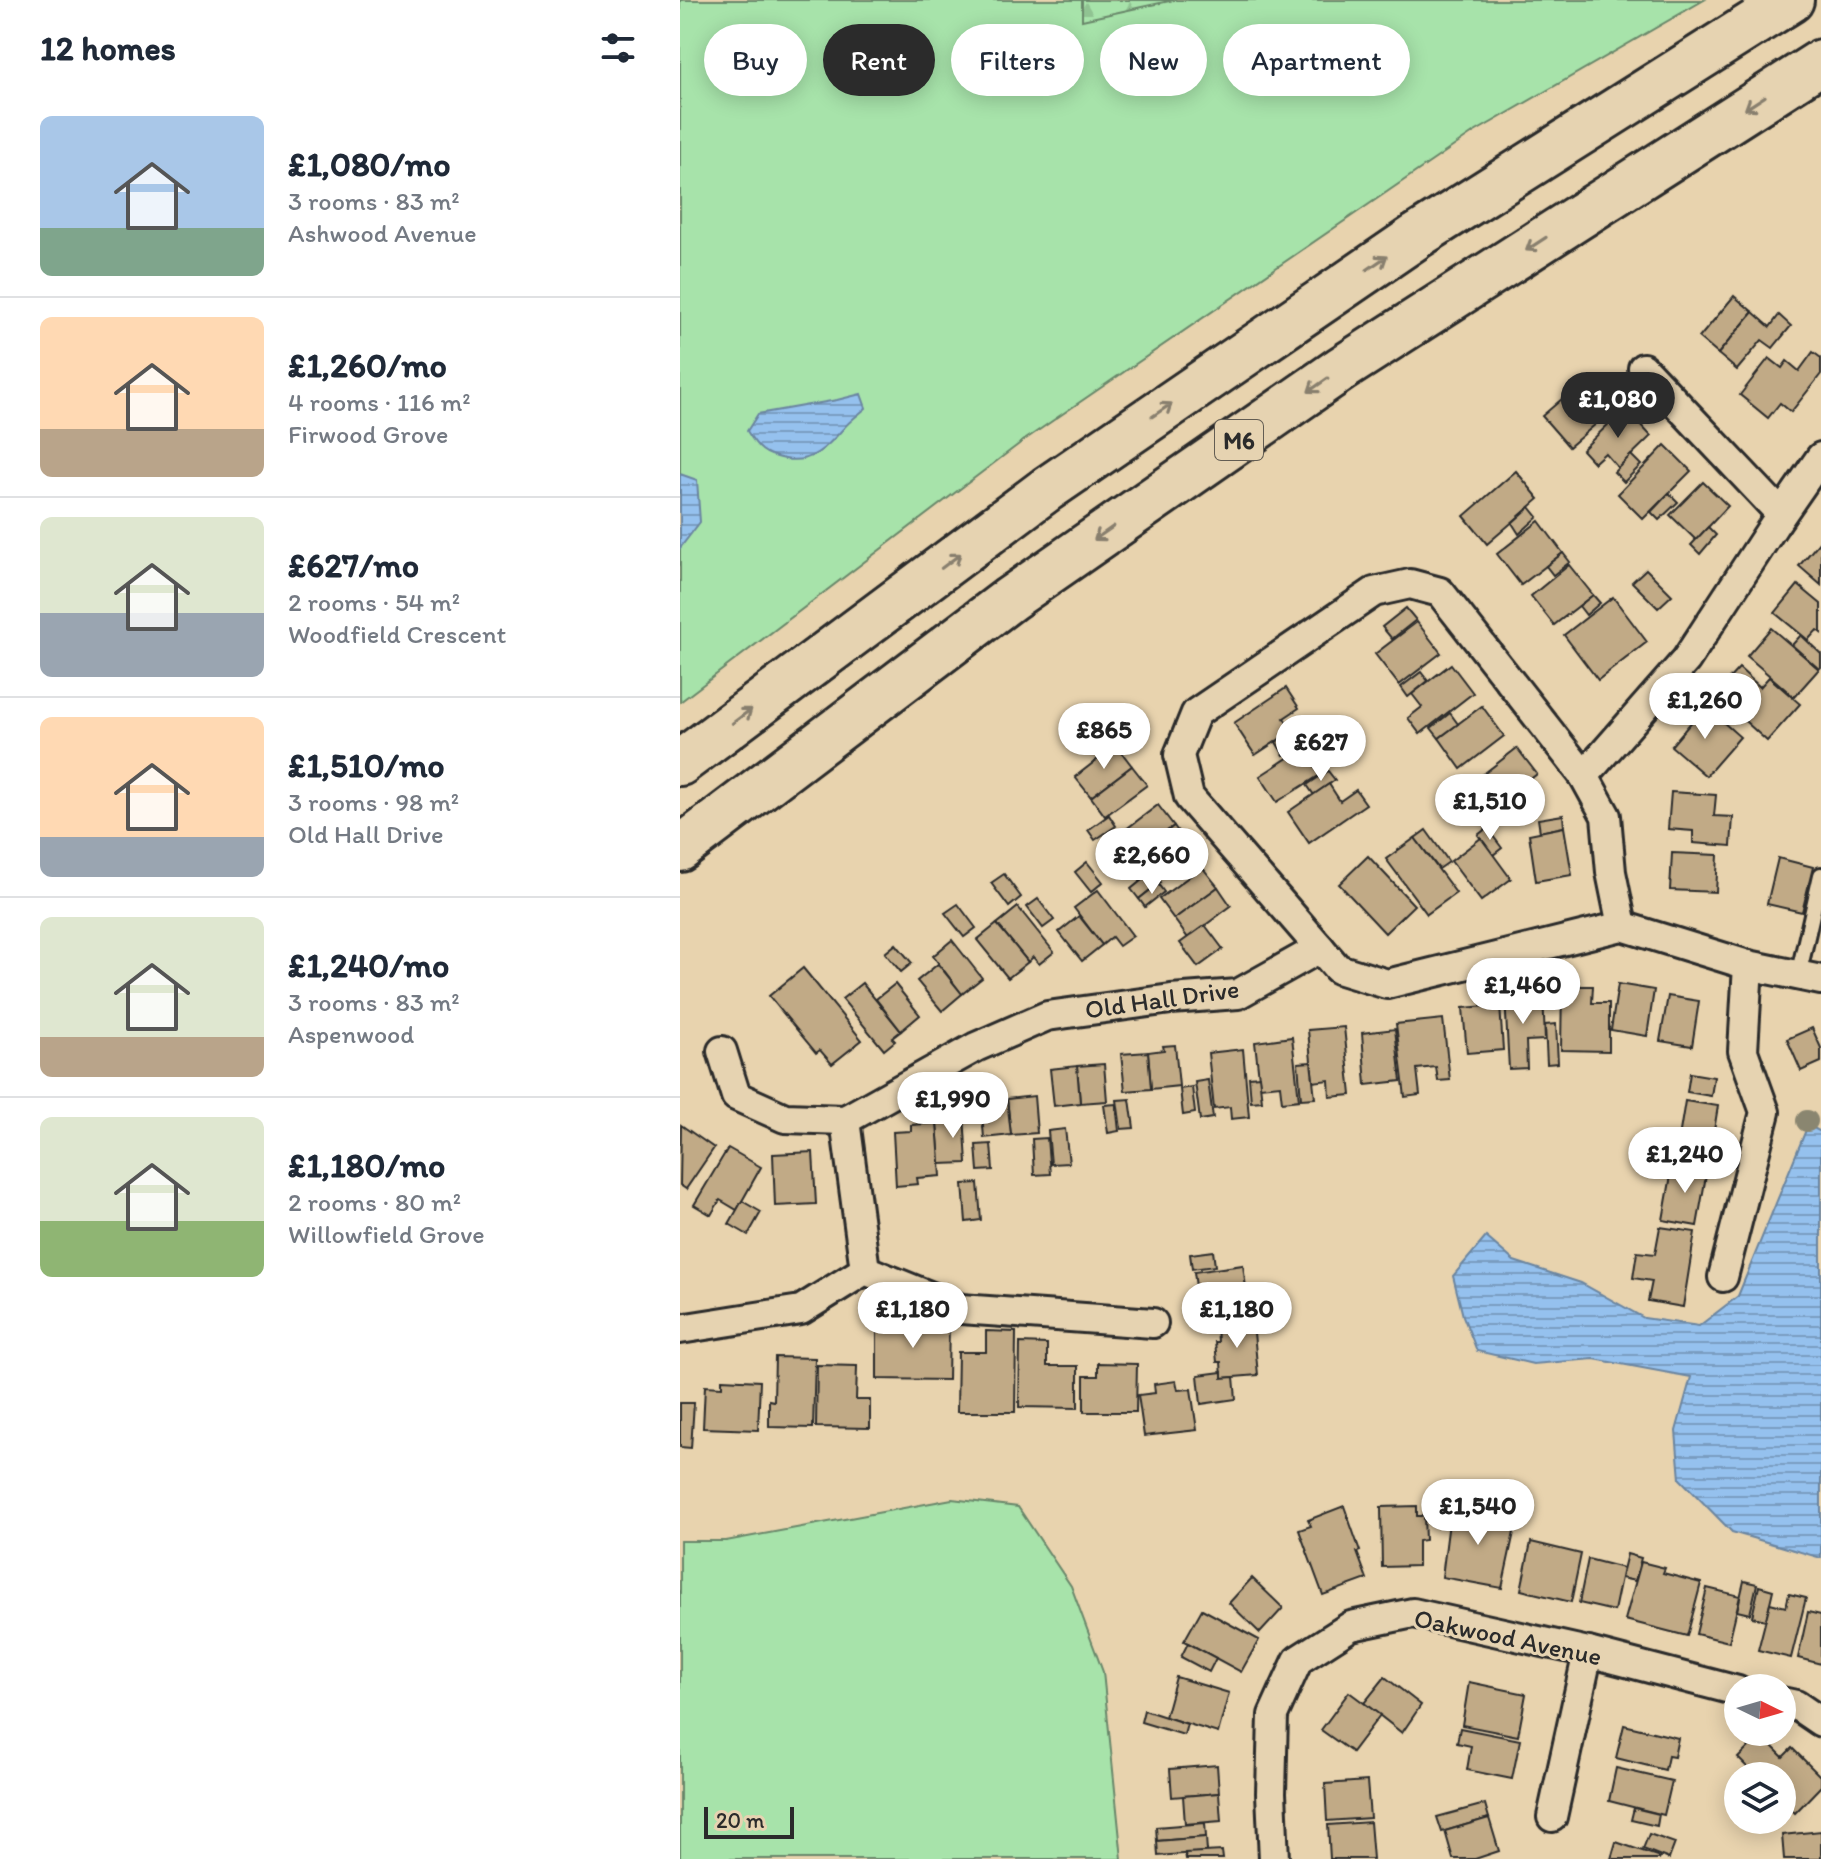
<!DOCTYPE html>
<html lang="en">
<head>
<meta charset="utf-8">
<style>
	body { margin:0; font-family:Itim,sans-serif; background:#f6f6f7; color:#1f2937; height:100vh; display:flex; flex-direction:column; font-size:30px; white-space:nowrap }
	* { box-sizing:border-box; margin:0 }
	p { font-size:26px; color:#747a83 }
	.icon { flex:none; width:44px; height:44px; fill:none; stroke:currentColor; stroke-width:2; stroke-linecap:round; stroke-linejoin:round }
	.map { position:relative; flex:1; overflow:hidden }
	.side { display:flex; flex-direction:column; background:#fff; width:680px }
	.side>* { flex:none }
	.guide { position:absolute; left:24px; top:24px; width:760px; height:72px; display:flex; gap:16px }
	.needle { width:52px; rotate:95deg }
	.controls { position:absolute; left:1044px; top:1674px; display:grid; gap:16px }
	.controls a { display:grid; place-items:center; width:72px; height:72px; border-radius:50%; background:#fff; box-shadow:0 4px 20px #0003; font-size:40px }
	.scale { position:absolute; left:24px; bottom:20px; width:90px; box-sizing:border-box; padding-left:8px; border:4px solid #2b2b2b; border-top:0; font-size:22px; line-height:28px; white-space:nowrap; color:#2b2b2b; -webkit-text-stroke:6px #e6d3b1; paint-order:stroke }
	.price { position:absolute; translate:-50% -68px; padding:0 18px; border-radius:28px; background:#fff; color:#222; font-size:26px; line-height:52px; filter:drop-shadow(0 2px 4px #0008) }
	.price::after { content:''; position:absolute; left:50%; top:48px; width:24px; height:18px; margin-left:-12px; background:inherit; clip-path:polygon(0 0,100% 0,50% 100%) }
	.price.on { background:#2b2b2b; color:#fff }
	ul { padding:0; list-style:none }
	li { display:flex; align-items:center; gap:24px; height:200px; padding:0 40px }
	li+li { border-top:2px solid #e0e1e3 }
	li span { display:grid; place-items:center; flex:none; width:224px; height:160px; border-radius:12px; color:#555 }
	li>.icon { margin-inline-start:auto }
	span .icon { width:96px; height:96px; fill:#fffc; stroke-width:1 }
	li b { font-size:34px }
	h2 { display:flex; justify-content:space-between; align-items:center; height:96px; padding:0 40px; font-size:34px }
	.tag { padding:0 28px; border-radius:36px; background:#fff; box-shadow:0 4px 20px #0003; font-size:28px; line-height:72px }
	.tag.on { background:#2b2b2b; color:#fff }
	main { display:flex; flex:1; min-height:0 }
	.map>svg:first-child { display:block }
	.green { fill:#a7e3aa; stroke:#69876a; stroke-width:2 }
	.forest { fill:url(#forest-firs); stroke:#69876a; stroke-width:2 }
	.water { fill:url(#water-rules); stroke:#6b85a0; stroke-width:2 }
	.building { fill:#c1aa86; stroke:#2b2b2b; stroke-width:2 }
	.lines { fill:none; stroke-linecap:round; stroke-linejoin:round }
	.service-casing { stroke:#2b2b2b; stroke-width:20 }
	.minor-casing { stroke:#2b2b2b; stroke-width:34 }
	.motorway-casing { stroke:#2b2b2b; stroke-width:50 }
	.service { stroke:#e6d3b1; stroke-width:14 }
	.minor { stroke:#e6d3b1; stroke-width:28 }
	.motorway { stroke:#e6d3b1; stroke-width:44 }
	.tree { fill:#8a8670 }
	.oneway { stroke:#887f6e }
	.labels { text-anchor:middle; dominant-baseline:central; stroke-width:6; stroke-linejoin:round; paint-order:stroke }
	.shield { fill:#e6d3b1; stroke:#635d53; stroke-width:2 }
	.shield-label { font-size:24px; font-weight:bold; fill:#2b2b2b }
	.street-label { font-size:26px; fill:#2b2b2b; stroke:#e6d3b1 }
</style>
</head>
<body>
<main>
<section class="side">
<h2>12 homes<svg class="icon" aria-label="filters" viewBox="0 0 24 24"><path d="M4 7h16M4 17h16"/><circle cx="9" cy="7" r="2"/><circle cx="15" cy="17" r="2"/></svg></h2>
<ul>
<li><span style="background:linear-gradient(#a9c7e8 70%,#7fa58c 0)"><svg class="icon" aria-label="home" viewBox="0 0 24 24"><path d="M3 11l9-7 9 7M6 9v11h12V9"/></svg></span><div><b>£1,080/mo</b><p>3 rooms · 83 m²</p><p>Ashwood Avenue</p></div></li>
<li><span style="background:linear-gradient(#ffd9b3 70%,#b9a48a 0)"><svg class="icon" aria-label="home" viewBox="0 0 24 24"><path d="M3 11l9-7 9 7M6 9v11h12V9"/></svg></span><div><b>£1,260/mo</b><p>4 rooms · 116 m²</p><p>Firwood Grove</p></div></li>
<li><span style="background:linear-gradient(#dfe7d0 60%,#9aa5b1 0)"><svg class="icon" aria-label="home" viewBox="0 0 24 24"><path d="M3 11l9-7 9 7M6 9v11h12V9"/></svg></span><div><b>£627/mo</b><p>2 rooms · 54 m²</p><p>Woodfield Crescent</p></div></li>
<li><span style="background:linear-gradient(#ffd9b3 75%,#9aa5b1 0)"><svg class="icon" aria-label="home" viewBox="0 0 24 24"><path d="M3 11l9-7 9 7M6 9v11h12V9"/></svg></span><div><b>£1,510/mo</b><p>3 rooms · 98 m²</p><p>Old Hall Drive</p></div></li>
<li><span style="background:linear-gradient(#dfe7d0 75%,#b9a48a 0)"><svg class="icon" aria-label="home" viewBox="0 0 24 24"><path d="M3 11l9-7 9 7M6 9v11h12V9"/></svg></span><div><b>£1,240/mo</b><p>3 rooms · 83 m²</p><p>Aspenwood</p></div></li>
<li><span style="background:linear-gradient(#dfe7d0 65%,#8fb573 0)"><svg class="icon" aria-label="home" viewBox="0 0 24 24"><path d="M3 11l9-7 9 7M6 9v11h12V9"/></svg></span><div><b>£1,180/mo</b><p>2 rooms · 80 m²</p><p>Willowfield Grove</p></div></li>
</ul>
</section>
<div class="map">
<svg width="1141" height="1859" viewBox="0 0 1141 1859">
	<defs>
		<pattern id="forest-firs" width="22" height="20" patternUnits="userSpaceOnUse" patternTransform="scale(2)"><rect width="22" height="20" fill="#a7e3aa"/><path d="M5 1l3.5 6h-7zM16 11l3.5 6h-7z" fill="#90c392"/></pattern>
		<pattern id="water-rules" width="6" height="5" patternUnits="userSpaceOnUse" patternTransform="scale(2)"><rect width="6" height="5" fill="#95c1ee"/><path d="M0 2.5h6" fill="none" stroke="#7a9dc1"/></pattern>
	</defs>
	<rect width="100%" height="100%" fill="#e8d3ae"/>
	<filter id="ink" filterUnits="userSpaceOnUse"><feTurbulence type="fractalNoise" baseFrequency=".0125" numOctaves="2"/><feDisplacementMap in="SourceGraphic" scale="16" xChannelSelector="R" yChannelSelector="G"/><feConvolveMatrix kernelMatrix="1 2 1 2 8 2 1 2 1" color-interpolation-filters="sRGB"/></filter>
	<g filter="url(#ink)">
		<g class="green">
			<polygon points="0,0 1024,0 793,133 343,441 0,702"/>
			<polygon points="272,1499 338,1507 391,1586 423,1672 442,1859 0,1859 0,1541 46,1541"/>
		</g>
		<polygon class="forest" points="402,0 494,0 402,20"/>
		<g class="water">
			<path d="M181,394L186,408C178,415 169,421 163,429C147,447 131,464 105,459C84,455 78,449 67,431L78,414L157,400Z"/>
			<polygon points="0,474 17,480 20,522 0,548"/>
			<polygon points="1128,1125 1141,1132 1141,1558 1052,1532 1000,1479 996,1431 1011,1377 914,1359 853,1364 797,1351 783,1316 773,1276 806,1237 834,1261 901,1283 964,1318 1019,1326 1058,1296"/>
		</g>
		<g class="building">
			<polygon points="1054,296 1073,312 1038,354 1019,338"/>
			<polygon points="1073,312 1090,327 1099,315 1111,326 1093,348 1082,340 1057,370 1038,354"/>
			<polygon points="1133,352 1141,358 1141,374 1111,412 1100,403 1088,418 1060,395 1089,358 1102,368 1107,361 1119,371"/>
			<polygon points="903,381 930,412 889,447 862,416"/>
			<polygon points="945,408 971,436 938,468 925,453 914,463 902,450"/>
			<polygon points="985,445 1011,471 963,519 938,494"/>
			<polygon points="951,455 961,465 944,482 934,472"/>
			<polygon points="836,471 859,499 807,544 784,516"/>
			<polygon points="1023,482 1048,506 1016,540 990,515"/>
			<polygon points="989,493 998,502 979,520 971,512"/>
			<polygon points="850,507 858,517 839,534 832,523"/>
			<polygon points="859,521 883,553 841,585 817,554"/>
			<polygon points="1028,527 1036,535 1020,554 1011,545"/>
			<polygon points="1141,540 1141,585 1119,566"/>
			<polygon points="883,553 890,562 873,575 866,566"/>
			<polygon points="889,565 913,595 874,625 851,596"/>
			<polygon points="966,569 992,595 978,608 952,582"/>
			<polygon points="1118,585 1141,604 1141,633 1137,630 1128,640 1095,613"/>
			<polygon points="913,595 920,603 906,615 899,606"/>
			<polygon points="933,597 967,642 918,680 884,635"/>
			<polygon points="726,608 736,620 712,639 702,627"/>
			<polygon points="737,622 761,653 719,685 695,654"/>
			<polygon points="1091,628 1139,669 1114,697 1067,656"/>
			<polygon points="1121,635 1141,654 1141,667 1139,669 1112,645"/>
			<polygon points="771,664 793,693 740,734 728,718 742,707 732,694"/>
			<polygon points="1059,668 1080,687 1089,677 1120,704 1087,741 1035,694"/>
			<polygon points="741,672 748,681 728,697 721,687"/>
			<polygon points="606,688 619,708 604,718 612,731 575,755 554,723"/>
			<polygon points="802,706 824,736 781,769 759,738"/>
			<polygon points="1025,706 1060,737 1026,776 991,746"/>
			<polygon points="770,713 778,724 759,738 751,728"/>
			<polygon points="617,728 625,741 604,755 596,742"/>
			<polygon points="436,745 452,766 411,797 395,777"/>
			<polygon points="623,748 640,775 597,802 580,776"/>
			<polygon points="837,748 857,774 803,816 794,804 812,790 801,776"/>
			<polygon points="452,766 467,785 425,816 411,797"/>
			<polygon points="648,771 655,780 634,795 627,785"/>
			<polygon points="649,784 660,801 676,790 686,804 629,843 608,812"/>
			<polygon points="991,792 1036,795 1034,816 1053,817 1051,846 1013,843 1013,831 988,829"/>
			<polygon points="478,805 494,826 460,851 445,830"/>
			<polygon points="429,815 436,826 415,840 408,830"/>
			<polygon points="883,815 884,827 860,832 858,819"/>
			<polygon points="494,826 508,845 474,870 460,851"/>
			<polygon points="884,827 892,875 856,881 849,834"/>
			<polygon points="807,828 822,848 813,855 798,835"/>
			<polygon points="746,830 769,862 759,869 735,838"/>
			<polygon points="735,838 776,893 747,914 706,859"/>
			<polygon points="801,838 831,879 801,901 771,861"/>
			<polygon points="992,853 1038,855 1036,892 990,890"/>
			<polygon points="688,856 734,905 705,933 659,884"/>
			<polygon points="1098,858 1133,867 1122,912 1087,904"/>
			<polygon points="407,862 423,882 411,892 395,872"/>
			<polygon points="522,867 538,887 494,919 479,899"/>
			<polygon points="472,872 480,882 459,899 451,889"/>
			<polygon points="324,874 341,897 329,907 311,883"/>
			<polygon points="478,884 484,892 465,907 459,899"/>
			<polygon points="538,887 551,906 508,938 494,919"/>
			<polygon points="418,890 453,936 439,946 432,937 422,945 394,908"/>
			<polygon points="358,899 374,920 363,928 347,907"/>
			<polygon points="278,904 296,928 284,937 265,913"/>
			<polygon points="338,907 374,952 359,964 353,957 348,962 317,924"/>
			<polygon points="399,916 422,945 402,961 379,932"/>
			<polygon points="317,924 348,962 328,978 297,940"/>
			<polygon points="525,925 543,949 518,967 500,943"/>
			<polygon points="272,940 302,978 282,994 253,956"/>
			<polygon points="216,944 232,963 221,972 205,953"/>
			<polygon points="258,964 282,994 262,1011 237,981"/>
			<polygon points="123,968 182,1040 152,1064 140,1050 136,1053 89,996"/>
			<polygon points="182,983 221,1031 212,1038 215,1041 204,1050 162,999"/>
			<polygon points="215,984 240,1015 221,1031 196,999"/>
			<polygon points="938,984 974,990 967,1036 931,1030"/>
			<polygon points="882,986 913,986 912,1003 929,1003 929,1051 881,1050"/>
			<polygon points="863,994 865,1040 846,1041 847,1068 829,1069 825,996"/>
			<polygon points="988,996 1019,1001 1012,1046 980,1041"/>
			<polygon points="820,1005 823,1050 787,1053 783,1008"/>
			<polygon points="763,1019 770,1080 758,1081 756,1067 737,1069 740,1095 725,1097 716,1024"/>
			<polygon points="876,1024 878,1063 867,1064 865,1025"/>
			<polygon points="664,1027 671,1095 650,1097 649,1080 633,1082 628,1030"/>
			<polygon points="1132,1028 1141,1048 1141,1062 1121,1071 1107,1039"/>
			<polygon points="715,1029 721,1081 686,1085 682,1033"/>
			<polygon points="612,1037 619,1100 602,1102 600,1085 580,1087 575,1042"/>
			<polygon points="495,1045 499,1086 471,1089 468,1052 484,1050 483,1046"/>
			<polygon points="563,1049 569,1117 551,1119 550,1107 534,1109 528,1053"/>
			<polygon points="468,1052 471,1089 445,1091 441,1054"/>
			<polygon points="631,1062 635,1098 621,1099 618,1063"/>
			<polygon points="424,1064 427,1101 400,1103 397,1066"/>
			<polygon points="397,1066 400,1103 374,1106 370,1069"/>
			<polygon points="1010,1073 1034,1077 1031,1096 1007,1092"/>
			<polygon points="579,1076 582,1101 571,1102 569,1077"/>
			<polygon points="528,1080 533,1118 520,1120 515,1082"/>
			<polygon points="512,1087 515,1113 503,1115 500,1089"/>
			<polygon points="354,1096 357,1133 331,1135 327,1099"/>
			<polygon points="327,1099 331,1135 304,1138 301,1101"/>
			<polygon points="450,1099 454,1128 441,1129 437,1100"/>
			<polygon points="1005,1101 1038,1106 1029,1161 996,1156"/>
			<polygon points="436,1104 439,1131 428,1133 424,1105"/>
			<polygon points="284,1114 287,1163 260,1164 257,1123 267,1123 267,1115"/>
			<polygon points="257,1123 261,1176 237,1178 238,1184 216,1186 213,1132 231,1131 231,1125"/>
			<polygon points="1,1125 34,1148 6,1189 0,1185"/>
			<polygon points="385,1129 389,1163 371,1164 368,1131"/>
			<polygon points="367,1138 370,1174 354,1175 352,1139"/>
			<polygon points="311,1144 313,1170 298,1171 296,1145"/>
			<polygon points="48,1148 81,1167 57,1210 40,1200 31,1215 14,1205"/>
			<polygon points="133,1152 136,1204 95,1206 93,1154"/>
			<polygon points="993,1164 1027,1170 1017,1226 983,1220"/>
			<polygon points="298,1183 301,1220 286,1222 283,1184"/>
			<polygon points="62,1201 81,1212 68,1235 49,1224"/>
			<polygon points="980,1227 1015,1232 1003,1307 968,1301 972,1281 953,1278 957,1252 975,1254"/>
			<polygon points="533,1251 535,1266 512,1269 510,1254"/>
			<polygon points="563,1265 570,1318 521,1324 514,1272"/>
			<polygon points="197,1321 269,1322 268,1380 197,1379"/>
			<polygon points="573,1322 578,1375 542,1378 541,1362 537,1362 535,1342 538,1342 537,1325"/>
			<polygon points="306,1331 336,1332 335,1412 277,1412 278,1352 306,1352"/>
			<polygon points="340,1343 367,1344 367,1366 398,1366 398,1408 339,1407"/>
			<polygon points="95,1357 135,1358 133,1428 89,1427 89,1400 94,1401"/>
			<polygon points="418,1363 457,1364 456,1412 404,1412 404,1376 418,1376"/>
			<polygon points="137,1365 177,1366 176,1400 190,1400 190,1428 136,1427"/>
			<polygon points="542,1372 542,1378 554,1377 556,1399 521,1404 518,1375"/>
			<polygon points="42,1379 80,1381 78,1430 23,1428 25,1386 42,1387"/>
			<polygon points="496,1381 498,1390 511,1389 517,1430 464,1436 458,1395 475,1393 474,1384"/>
			<polygon points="0,1403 14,1403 11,1448 0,1447"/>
			<polygon points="664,1506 680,1551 677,1552 687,1579 643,1595 619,1530 631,1526 628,1520"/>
			<polygon points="737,1506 737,1516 744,1516 745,1540 738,1541 738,1566 702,1567 701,1507"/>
			<polygon points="788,1507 815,1510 836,1523 822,1588 762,1577 770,1514"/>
			<polygon points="851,1542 901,1554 891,1602 841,1590"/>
			<polygon points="947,1554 961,1558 955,1581 941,1578"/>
			<polygon points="908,1559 943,1568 934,1611 899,1603"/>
			<polygon points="961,1562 985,1568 983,1573 1021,1583 1007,1636 945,1620"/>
			<polygon points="572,1578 603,1608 580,1633 549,1603"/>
			<polygon points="1064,1581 1077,1584 1070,1614 1057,1611"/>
			<polygon points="1079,1586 1093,1590 1086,1620 1072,1617"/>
			<polygon points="1027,1588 1060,1596 1049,1642 1016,1634"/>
			<polygon points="1109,1594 1126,1598 1111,1658 1078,1650 1090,1603 1106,1607"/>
			<polygon points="522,1609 579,1640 561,1672 504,1641"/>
			<polygon points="1128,1612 1141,1615 1141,1664 1118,1658"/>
			<polygon points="508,1643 536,1658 529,1672 501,1657"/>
			<polygon points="496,1677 549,1693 538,1733 485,1717"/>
			<polygon points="705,1677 741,1705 722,1733 684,1703"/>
			<polygon points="789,1682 846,1694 838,1736 782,1725"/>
			<polygon points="669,1692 700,1715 672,1752 641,1730"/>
			<polygon points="464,1710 507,1724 504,1735 461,1722"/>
			<polygon points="944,1725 998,1738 994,1757 988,1756 985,1770 936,1758"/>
			<polygon points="780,1728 840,1740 832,1779 787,1770 791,1746 777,1743"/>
			<polygon points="1081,1735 1103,1757 1112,1748 1141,1777 1141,1786 1115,1813 1102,1801 1102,1776 1076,1776 1058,1758"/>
			<polygon points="537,1765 539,1793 492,1797 490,1769"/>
			<polygon points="936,1768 992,1781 984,1815 929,1801"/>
			<polygon points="687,1781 690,1818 647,1821 645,1784"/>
			<polygon points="539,1793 541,1821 505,1824 503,1796"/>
			<polygon points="805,1804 809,1818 762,1832 757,1817"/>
			<polygon points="954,1808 979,1814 977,1826 951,1820"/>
			<polygon points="809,1818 819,1851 795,1859 773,1859 765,1831"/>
			<polygon points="690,1822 693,1859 650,1859 648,1825"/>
			<polygon points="525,1823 526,1837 477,1841 476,1827"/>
			<polygon points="1141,1831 1141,1859 1104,1859 1102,1835"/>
			<polygon points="969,1834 995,1843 989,1859 963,1849"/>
			<polygon points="526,1837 527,1852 478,1856 477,1841"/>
			<polygon points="936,1842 980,1857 979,1859 931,1859"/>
			<polygon points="542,1851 543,1859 506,1859 505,1853"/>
		</g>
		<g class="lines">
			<g class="service-casing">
				<polyline id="service" points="1118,976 1141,875"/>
			</g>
			<g class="minor-casing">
				<g id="minor">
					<polyline points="963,368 1101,514"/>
					<polyline points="904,776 1006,660 1094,525 1141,457"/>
					<polyline points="640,948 509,797 499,755 516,713 694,592 730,584 760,592 904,776 926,816 931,872 942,926"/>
					<polyline points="42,1051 56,1096 105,1118 165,1120 296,1047 367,1016 491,999 558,994 640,948 658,969 707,984 942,926 1068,965 1141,980"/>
					<polyline points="165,1120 185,1270"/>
					<polyline points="1043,1277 1085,1112 1063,1051 1068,965"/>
					<polyline points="0,1329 121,1310 185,1270 281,1309 473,1323"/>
					<polyline points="1102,1702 1116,1705 1141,1722"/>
					<polyline points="872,1817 908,1652"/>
					<polyline points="594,1859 591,1793 593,1715 618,1660 671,1626 733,1613 908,1652 1058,1691"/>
				</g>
			</g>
			<g class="motorway-casing">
				<g id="motorway">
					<polyline points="0,763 367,489 737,236 1111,0"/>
					<polyline points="0,849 330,599 661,369 1141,62"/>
				</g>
			</g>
			<use href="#service" class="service"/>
			<use href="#minor" class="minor"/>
			<use href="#motorway" class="motorway"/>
		</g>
		<circle class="tree" cx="1127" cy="1121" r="11"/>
		<defs><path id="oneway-shaft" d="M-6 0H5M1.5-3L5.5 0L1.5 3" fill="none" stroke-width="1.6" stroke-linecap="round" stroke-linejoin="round" transform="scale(2)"/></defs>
		<g class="oneway">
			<use href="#oneway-shaft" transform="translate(1075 103) rotate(147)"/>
			<use href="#oneway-shaft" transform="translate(856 244) rotate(147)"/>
			<use href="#oneway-shaft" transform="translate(697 263) rotate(-34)"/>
			<use href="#oneway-shaft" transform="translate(638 385) rotate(145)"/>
			<use href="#oneway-shaft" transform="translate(482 410) rotate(-34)"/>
			<use href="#oneway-shaft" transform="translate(424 533) rotate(145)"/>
			<use href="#oneway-shaft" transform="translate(271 561) rotate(-37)"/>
			<use href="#oneway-shaft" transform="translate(62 716) rotate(-37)"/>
		</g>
	</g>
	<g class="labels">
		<rect class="shield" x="535" y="420" width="48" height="40" rx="6"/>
		<g class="shield-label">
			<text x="559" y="440">M6</text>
		</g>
		<g class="street-label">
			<text transform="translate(482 999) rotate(-8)">Old Hall Drive</text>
			<text transform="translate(828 1637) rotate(12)">Oakwood Avenue</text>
		</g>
	</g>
</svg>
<div class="controls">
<a><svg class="needle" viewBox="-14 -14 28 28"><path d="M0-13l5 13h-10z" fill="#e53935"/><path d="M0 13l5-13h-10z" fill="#747a83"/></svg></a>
<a><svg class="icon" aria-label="layers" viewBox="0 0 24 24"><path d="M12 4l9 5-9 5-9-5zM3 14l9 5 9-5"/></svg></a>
</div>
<div class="scale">20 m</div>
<b class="price on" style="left:938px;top:440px">£1,080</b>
<b class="price" style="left:1025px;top:741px">£1,260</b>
<b class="price" style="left:424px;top:771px">£865</b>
<b class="price" style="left:641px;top:783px">£627</b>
<b class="price" style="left:810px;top:842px">£1,510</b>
<b class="price" style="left:472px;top:896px">£2,660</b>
<b class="price" style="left:843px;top:1026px">£1,460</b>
<b class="price" style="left:273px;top:1140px">£1,990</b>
<b class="price" style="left:1005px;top:1195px">£1,240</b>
<b class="price" style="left:233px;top:1350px">£1,180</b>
<b class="price" style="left:557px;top:1350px">£1,180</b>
<b class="price" style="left:798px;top:1547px">£1,540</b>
<div class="guide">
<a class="tag">Buy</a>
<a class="tag on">Rent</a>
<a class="tag">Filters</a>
<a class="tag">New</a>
<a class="tag">Apartment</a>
</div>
</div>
</main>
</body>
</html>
